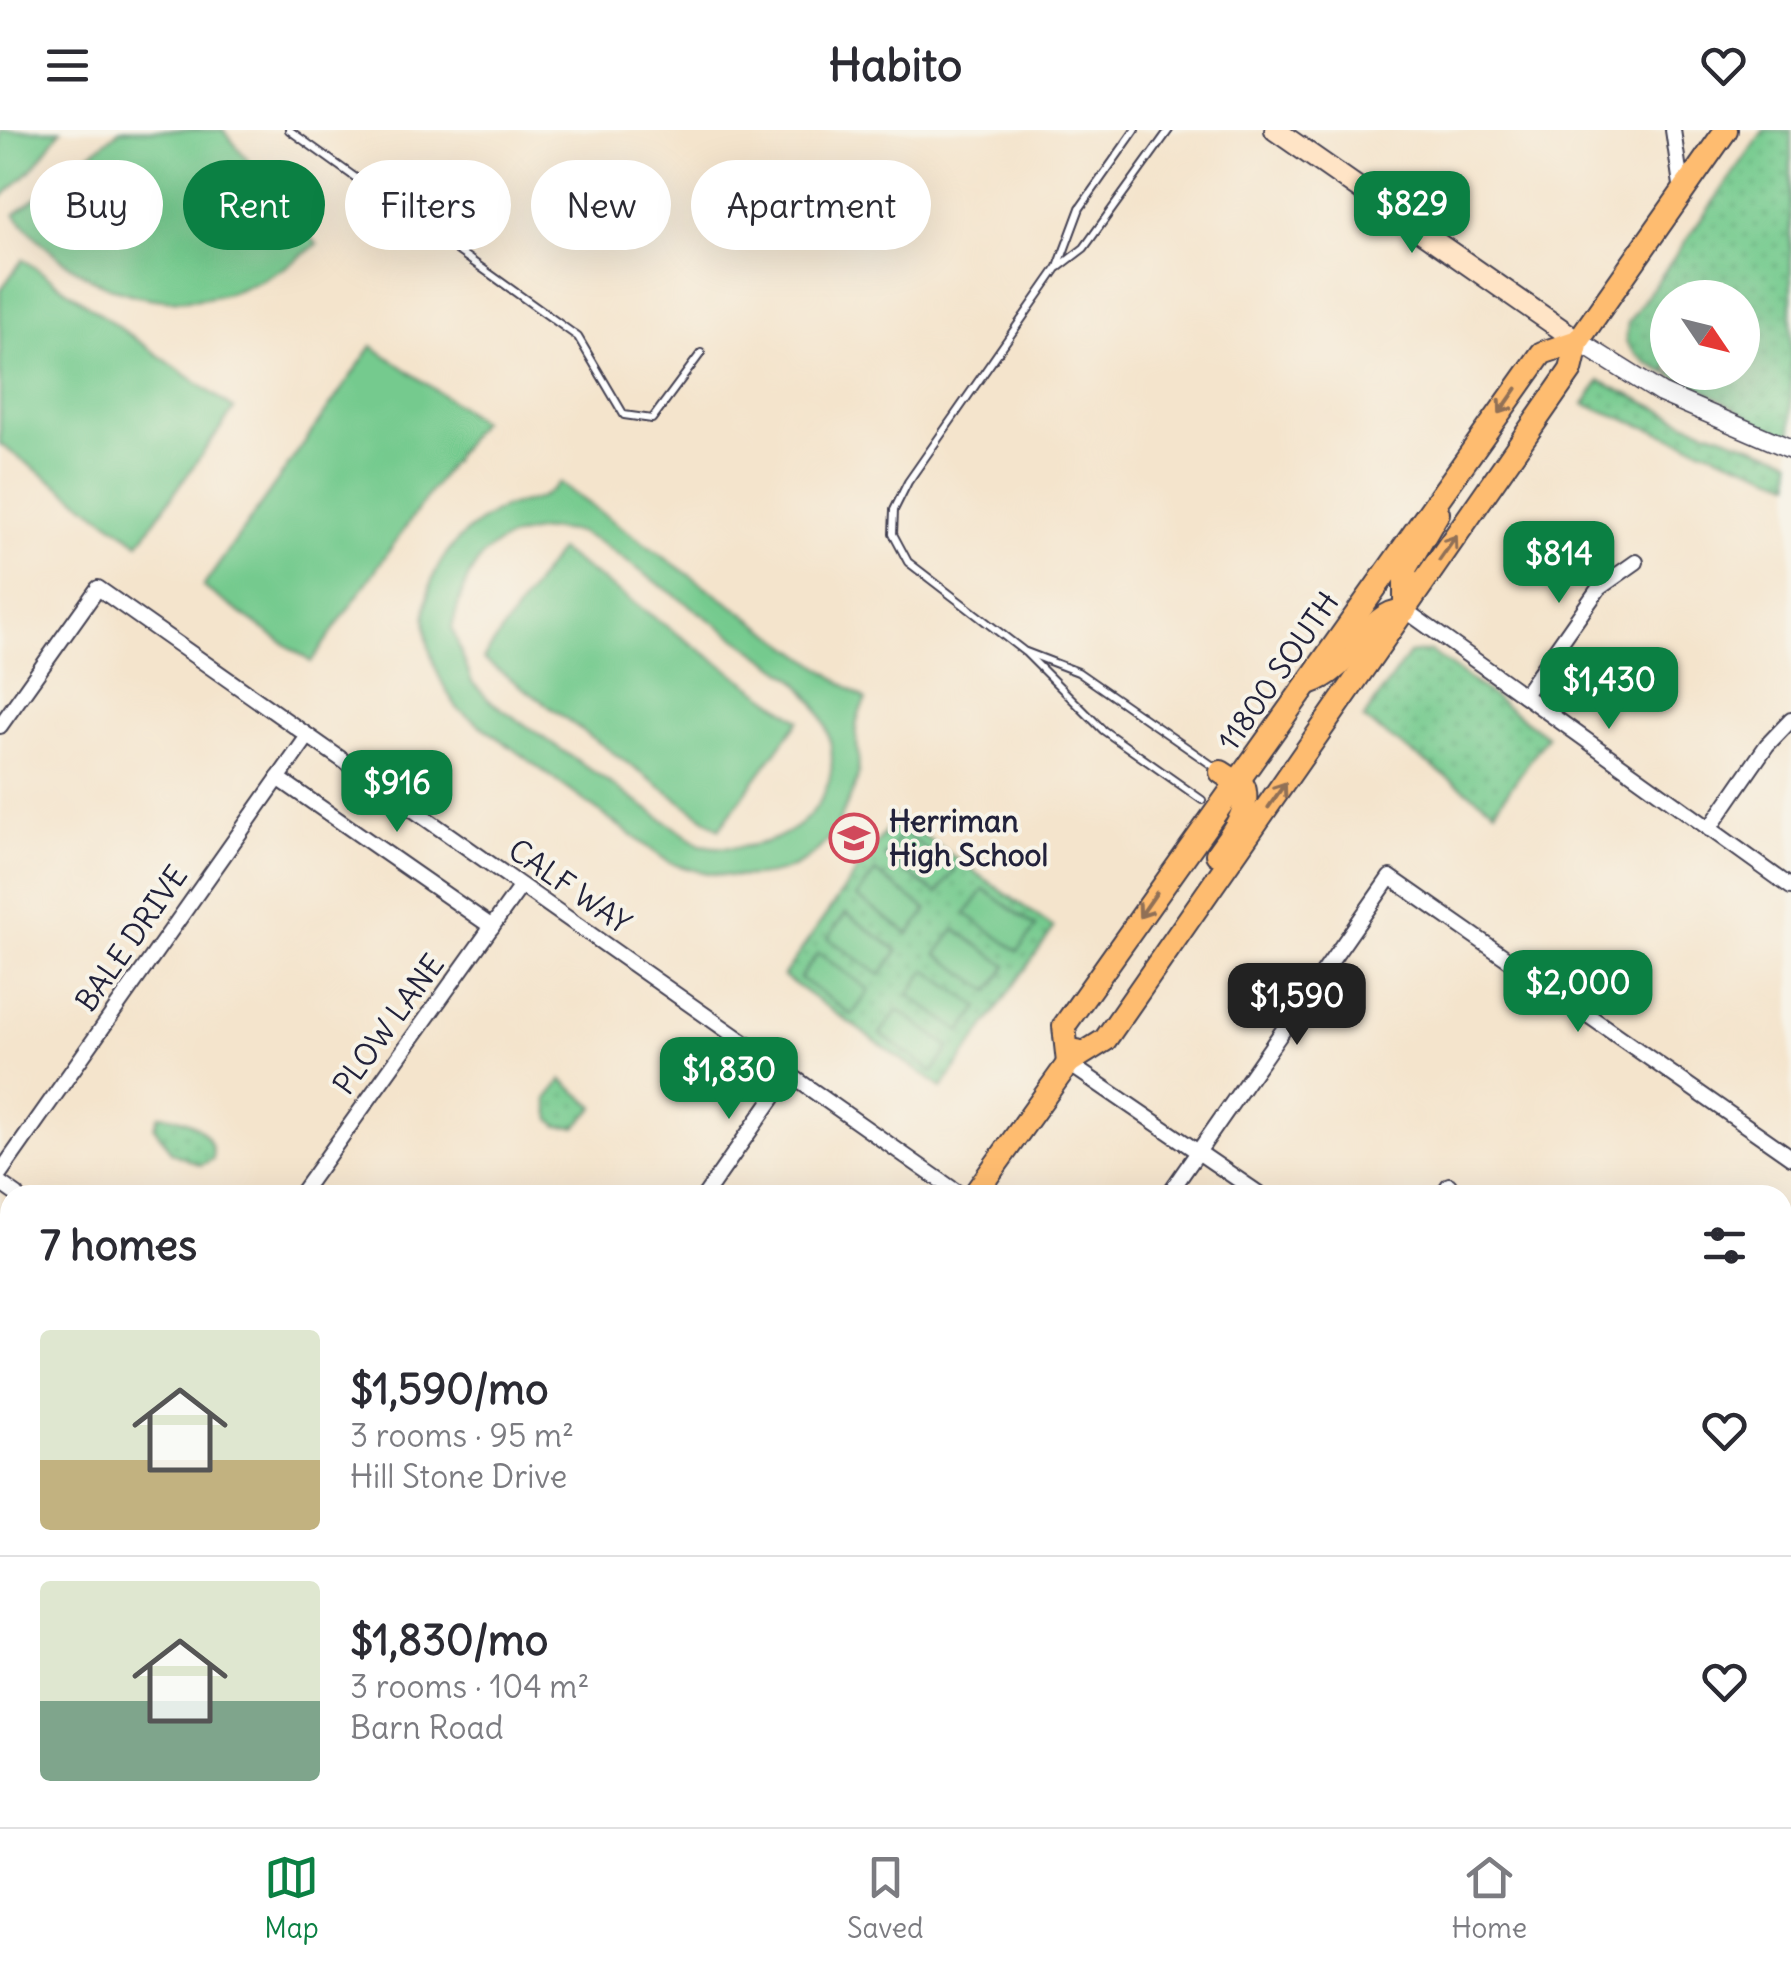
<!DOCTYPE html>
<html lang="en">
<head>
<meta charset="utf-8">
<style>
	body { margin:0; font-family:Delius,sans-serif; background:#f2f2f3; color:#2b2b33; height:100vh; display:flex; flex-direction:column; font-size:38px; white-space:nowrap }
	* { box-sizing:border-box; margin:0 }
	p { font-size:32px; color:#7c7c81 }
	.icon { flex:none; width:55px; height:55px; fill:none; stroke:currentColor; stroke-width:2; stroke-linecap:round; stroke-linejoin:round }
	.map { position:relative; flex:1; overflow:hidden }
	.drawer { position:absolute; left:0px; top:1055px; width:1792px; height:642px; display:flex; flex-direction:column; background:#fff; border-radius:30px 30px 0 0; box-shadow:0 10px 40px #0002 }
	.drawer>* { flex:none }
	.hud { position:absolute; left:30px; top:30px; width:1000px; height:90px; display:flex; gap:20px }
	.needle { width:65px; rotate:125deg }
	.tools { position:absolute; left:1650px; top:150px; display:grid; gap:20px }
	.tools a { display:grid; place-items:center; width:110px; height:110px; border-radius:50%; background:#fff; box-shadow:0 10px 40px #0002; font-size:50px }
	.price { position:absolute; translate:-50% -85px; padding:0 22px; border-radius:20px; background:#0b8043; color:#fff; font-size:32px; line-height:65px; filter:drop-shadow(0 2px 5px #0008) }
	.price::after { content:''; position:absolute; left:50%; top:60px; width:30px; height:22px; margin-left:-15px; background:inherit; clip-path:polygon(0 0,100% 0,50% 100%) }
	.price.selected { background:#222; color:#fff }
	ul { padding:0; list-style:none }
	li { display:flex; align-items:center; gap:30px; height:250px; padding:0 40px }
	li+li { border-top:2px solid #e1e1e2 }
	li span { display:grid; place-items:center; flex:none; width:280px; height:200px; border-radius:10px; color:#555 }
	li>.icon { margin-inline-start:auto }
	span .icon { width:120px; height:120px; fill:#fffc; stroke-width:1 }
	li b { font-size:42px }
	h2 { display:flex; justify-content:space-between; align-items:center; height:120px; padding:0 40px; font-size:42px }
	.tag { padding:0 35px; border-radius:45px; background:#fff; box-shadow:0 10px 40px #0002; font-size:35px; line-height:90px }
	.tag.selected { background:#0b8043; color:#fff }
	header { display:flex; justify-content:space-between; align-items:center; height:130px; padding:0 40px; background:#fff; font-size:45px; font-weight:800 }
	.dock { display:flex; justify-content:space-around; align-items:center; height:140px; border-top:2px solid #e1e1e2; background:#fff; font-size:28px; color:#7c7c81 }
	.dock a { display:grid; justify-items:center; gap:5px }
	.dock .selected { color:#0b8043 }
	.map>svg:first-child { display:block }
	.green { fill:url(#green-dots); stroke:#4b7664; stroke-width:2.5; fill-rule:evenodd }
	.pitch { fill:#74ca8e; stroke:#4b7664; stroke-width:2.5; fill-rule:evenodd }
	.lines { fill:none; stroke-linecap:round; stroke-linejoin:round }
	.service-casing { stroke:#423f51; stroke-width:10 }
	.minor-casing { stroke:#423f51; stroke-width:18 }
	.tertiary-casing { stroke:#423f51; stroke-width:21 }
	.secondary-casing { stroke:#423f51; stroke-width:24 }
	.primary-casing { stroke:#423f51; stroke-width:26 }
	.service { stroke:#fff; stroke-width:6 }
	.minor { stroke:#fff; stroke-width:14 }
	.tertiary { stroke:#fff; stroke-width:18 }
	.secondary { stroke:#ffe4c6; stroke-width:20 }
	.primary { stroke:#febc70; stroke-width:22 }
	.oneway { stroke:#906f56 }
	.labels { text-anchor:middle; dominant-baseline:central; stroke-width:8; stroke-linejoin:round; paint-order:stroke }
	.street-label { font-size:30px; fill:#22223b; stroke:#f7f3e8 }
	.poi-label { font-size:30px; font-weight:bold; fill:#22223b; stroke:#f7f3e8; text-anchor:start }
</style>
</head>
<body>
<header><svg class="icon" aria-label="menu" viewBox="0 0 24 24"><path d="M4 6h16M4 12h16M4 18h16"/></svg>Habito<svg class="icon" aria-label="heart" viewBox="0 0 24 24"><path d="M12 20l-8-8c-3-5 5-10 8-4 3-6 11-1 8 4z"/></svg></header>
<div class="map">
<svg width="1791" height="1697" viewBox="0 0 1791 1697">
	<defs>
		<pattern id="green-dots" width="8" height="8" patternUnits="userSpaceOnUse" patternTransform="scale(2.5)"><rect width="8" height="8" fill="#74ca8e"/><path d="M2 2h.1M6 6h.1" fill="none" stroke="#64ad7b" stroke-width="1.8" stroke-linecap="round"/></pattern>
	</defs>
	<rect width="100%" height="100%" fill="#f7f3e8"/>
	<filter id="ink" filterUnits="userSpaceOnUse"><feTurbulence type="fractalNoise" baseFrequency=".01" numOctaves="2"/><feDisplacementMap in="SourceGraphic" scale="20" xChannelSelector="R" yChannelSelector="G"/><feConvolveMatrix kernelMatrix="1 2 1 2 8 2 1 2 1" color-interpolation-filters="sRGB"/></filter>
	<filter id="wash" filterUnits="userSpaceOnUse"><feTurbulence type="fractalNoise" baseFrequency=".0048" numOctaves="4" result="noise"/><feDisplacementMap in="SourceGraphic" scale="40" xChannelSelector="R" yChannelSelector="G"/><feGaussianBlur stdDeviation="2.25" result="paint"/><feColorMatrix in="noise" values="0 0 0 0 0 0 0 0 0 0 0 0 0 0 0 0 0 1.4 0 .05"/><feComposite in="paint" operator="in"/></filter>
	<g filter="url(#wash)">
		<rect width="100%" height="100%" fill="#f4e4cc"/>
		<g class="green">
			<path d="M1764,0H1791V307C1753,293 1733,275 1699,257C1675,245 1639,236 1626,211L1628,193ZM1668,168H1742V242H1668Z"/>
			<polygon points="1600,251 1690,294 1791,329 1791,352 1584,274"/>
			<polygon points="1430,521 1547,606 1495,680 1363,589 1409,524"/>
			<polygon points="896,686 1054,798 942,958 783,846"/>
			<polygon points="562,950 595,977 576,997 558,996 551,989 547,969"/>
			<path d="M159,985C185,986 214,1000 213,1029L201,1035L172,1023L154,997Z"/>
			<polygon points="587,1688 792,1688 801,1697 580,1697"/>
		</g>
		<g class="pitch">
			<polygon points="0,0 61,0 35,36 0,69"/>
			<path d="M120,0H223L317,114C213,199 101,187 15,84Z"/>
			<polygon points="23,129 234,279 139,413 0,314 0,161"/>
			<polygon points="372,216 480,291 311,532 203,457"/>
			<path d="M559,353L866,570C847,601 862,613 858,645C857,657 848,670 844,681C812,758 737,755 670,733L458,579C407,505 413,428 497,381C523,366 533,380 559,353ZM554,399L578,402L602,414L793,548C878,631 813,735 700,715L489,570L472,552L452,498C468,433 483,405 554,399Z"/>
			<polygon points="559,420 799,590 719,699 483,529"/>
			<polygon points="903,702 955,740 937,764 885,727"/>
			<polygon points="875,742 927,780 909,804 857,767"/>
			<polygon points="984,759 1036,797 1018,821 966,784"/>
			<polygon points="846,783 898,821 880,845 828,808"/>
			<polygon points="955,799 1007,836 990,861 937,824"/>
			<polygon points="818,823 870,860 852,885 800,848"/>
			<polygon points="926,840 979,877 961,902 909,865"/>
			<polygon points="898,880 950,917 933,942 880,904"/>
		</g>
	</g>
	<g filter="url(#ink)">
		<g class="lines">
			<g class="service-casing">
				<g id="service">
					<polyline points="289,0 578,207 624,285 652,289 701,223"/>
					<polyline points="1135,0 1080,78 1058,137 908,352 894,380 893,404 908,432 1025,522 1103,600 1202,670"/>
					<polyline points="1059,137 1084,118 1169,0"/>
					<polyline points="1026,522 1078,542 1219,640"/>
				</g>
			</g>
			<g class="minor-casing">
				<g id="minor">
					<polyline points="1673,0 1682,62"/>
					<polyline points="1405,480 1791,757"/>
					<polyline points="1524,565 1599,458 1636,432"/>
					<polyline points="0,596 98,458 961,1065"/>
					<polyline points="278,648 492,797"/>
					<polyline points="1709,699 1767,615 1791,590"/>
					<polyline points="1068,933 1261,1065"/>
					<polyline points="0,1043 308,606"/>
					<polyline points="0,1053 17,1065"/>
					<polyline points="300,1065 521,756"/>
					<polyline points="705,1065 789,945"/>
					<polyline points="1168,1065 1390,747 1791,1027"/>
					<polyline points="1442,1065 1449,1055"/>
					<polyline points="0,1112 10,1120"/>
					<polyline points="0,1348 10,1334"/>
					<polyline points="1782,1393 1791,1388"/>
					<polyline points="0,1500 10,1507"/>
					<polyline points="1782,1646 1791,1662"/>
					<polyline points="315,1688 323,1697"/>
					<polyline points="960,1688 974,1697"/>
					<polyline points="274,1697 281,1688"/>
					<polyline points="1295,1697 1305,1688"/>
					<polyline points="1671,1697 1689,1688"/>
				</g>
			</g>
			<g class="tertiary-casing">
				<polyline id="tertiary" points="1578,211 1661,263 1791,319"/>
			</g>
			<g class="secondary-casing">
				<polyline id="secondary" points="1275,0 1578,211"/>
			</g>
			<g class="primary-casing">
				<g id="primary">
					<polyline points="1405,480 1405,439 1438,383"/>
					<path d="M1309,553C1356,538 1365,482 1405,480"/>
					<path d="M1217,724C1230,705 1251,681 1244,657L1221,642"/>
					<polyline points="1068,933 1105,910 1571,240 1578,211 1726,0"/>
					<polyline points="1068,933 1064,896 1542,223 1578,211"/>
					<polyline points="974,1065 1077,921"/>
					<polyline points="536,1697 542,1688"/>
				</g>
			</g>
			<use href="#service" class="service"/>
			<use href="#minor" class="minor"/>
			<use href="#tertiary" class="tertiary"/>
			<use href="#secondary" class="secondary"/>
			<use href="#primary" class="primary"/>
		</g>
		<defs><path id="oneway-shaft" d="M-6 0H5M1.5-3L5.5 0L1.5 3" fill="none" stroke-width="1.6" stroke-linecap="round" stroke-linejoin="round" transform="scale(2.5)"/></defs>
		<g class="oneway">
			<use href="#oneway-shaft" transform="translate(1508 271) rotate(125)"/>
			<use href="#oneway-shaft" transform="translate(1448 418) rotate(-55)"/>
			<use href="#oneway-shaft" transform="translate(1277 665) rotate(-55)"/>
			<use href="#oneway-shaft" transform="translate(1148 775) rotate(125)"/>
		</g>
	</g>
	<defs>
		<g id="school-ring" transform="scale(2.5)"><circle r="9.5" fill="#f7f3e8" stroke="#d1495b" stroke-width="1.5"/><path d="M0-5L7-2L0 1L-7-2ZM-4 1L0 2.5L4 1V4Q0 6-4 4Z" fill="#d1495b"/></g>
	</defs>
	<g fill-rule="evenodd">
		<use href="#school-ring" x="854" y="708"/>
	</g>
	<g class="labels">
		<g class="street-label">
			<text transform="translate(1278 541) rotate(-55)">11800 SOUTH</text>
			<text transform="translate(570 756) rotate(35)">CALF WAY</text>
			<text transform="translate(131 808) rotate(-55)">BALE DRIVE</text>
			<text transform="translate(388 894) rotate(-54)">PLOW LANE</text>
		</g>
		<g class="poi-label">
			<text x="889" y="691">Herriman<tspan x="889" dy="34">High School</tspan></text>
		</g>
	</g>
</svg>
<div class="tools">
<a><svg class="needle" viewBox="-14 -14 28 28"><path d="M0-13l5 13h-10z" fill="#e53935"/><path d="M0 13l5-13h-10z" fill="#7c7c81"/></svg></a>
</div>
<b class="price" style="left:1412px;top:126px">$829</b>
<b class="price" style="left:1559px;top:476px">$814</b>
<b class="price" style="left:1609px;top:602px">$1,430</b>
<b class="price" style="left:397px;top:705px">$916</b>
<b class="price" style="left:1578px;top:905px">$2,000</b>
<b class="price selected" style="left:1297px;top:918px">$1,590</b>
<b class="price" style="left:729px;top:992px">$1,830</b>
<div class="hud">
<a class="tag">Buy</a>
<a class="tag selected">Rent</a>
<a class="tag">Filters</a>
<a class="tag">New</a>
<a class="tag">Apartment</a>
</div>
<section class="drawer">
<h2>7 homes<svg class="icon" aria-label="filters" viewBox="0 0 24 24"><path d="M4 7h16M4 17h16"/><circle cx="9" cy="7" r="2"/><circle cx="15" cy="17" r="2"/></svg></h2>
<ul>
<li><span style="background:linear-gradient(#dfe7d0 65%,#c2b280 0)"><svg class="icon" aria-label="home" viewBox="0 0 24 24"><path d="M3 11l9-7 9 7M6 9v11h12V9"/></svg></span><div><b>$1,590/mo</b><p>3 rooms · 95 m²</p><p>Hill Stone Drive</p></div><svg class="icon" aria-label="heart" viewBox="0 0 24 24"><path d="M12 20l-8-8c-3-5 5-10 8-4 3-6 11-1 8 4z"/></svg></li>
<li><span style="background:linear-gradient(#dfe7d0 60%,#7fa58c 0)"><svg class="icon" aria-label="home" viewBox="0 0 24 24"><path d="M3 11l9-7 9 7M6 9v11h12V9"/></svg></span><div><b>$1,830/mo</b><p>3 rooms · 104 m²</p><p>Barn Road</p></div><svg class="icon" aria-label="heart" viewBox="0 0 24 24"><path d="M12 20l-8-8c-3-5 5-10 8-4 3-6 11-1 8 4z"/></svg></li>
</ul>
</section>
</div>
<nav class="dock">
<a class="selected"><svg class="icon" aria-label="map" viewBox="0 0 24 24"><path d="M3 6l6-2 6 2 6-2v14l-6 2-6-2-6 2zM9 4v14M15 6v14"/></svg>Map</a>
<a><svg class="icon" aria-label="saved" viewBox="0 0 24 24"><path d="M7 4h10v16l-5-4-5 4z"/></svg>Saved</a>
<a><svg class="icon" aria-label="home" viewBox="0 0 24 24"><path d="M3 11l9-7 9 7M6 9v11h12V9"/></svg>Home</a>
</nav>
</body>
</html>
